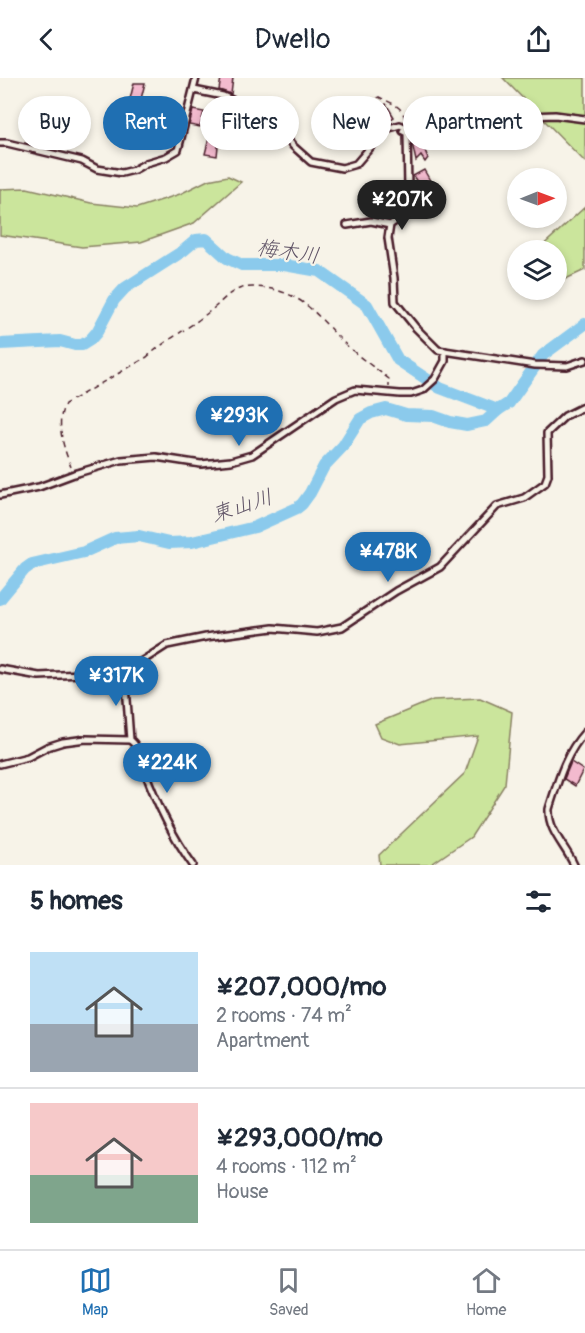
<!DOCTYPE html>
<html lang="en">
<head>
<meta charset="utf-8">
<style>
	body { margin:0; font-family:Pangolin,"Klee One",sans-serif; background:#f2f2f3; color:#1f2937; height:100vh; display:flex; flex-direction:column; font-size:22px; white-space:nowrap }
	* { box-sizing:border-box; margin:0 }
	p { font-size:20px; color:#747a83 }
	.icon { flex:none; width:33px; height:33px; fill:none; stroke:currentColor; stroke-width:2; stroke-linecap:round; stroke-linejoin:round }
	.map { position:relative; height:787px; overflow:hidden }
	.side { display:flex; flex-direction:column; background:#fff; flex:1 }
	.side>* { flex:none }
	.banner { position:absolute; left:18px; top:18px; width:549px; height:54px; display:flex; gap:12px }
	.needle { width:39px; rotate:89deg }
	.controls { position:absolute; left:507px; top:90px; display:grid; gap:12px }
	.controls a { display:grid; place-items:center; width:60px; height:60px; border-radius:50%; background:#fff; box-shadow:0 3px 9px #0003; font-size:30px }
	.price { position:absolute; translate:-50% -51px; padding:0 14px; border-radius:21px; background:#1f6fb2; color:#fff; font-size:20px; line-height:39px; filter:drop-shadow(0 2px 3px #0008) }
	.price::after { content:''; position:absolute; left:50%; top:36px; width:18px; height:14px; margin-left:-9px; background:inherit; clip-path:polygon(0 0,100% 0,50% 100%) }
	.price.current { background:#222; color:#fff }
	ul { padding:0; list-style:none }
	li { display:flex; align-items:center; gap:18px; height:150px; padding:0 30px }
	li+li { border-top:2px solid #e0e1e3 }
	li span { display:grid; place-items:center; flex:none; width:168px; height:120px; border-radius:0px; color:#555 }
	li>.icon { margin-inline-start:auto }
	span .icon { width:72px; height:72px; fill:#fffc; stroke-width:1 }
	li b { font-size:26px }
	h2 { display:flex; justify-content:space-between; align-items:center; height:72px; padding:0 30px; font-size:26px }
	.pill { padding:0 21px; border-radius:27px; background:#fff; box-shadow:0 3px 9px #0003; font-size:21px; line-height:54px }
	.pill.current { background:#1f6fb2; color:#fff }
	header { display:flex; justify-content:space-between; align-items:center; height:78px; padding:0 30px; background:#fff; font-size:27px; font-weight:600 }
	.tabs { display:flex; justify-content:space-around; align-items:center; height:84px; border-top:2px solid #e0e1e3; background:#fff; font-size:16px; color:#747a83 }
	.tabs a { display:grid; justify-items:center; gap:3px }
	.tabs .current { color:#1f6fb2 }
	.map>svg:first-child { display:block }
	.green { fill:#cbe59c; stroke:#8a8264; stroke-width:1.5 }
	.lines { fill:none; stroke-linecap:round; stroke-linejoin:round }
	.river { stroke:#8bcaec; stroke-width:12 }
	.building { fill:#f3bace; stroke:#4a1f2b; stroke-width:1.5 }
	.minor-casing { stroke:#4a1f2b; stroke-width:10 }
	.path { stroke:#4a1f2b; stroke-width:1.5; stroke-dasharray:6 4.5; stroke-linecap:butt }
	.minor { stroke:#f7f3e8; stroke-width:5 }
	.labels { text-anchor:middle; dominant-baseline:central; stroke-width:4.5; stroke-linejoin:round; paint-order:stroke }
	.water-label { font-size:21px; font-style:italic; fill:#5e5265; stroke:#f7f3e8 }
</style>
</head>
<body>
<header><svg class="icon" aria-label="back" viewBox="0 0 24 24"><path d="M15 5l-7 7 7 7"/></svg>Dwello<svg class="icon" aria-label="share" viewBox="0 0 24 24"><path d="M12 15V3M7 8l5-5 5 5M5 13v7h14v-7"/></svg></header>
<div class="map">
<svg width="585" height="787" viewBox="0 0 585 787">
	<rect width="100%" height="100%" fill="#f7f3e8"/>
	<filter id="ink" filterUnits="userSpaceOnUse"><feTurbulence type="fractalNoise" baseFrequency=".0167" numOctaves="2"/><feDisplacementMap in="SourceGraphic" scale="12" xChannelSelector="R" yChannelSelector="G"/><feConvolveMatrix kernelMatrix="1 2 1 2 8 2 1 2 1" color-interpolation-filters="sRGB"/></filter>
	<g filter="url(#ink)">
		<g class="green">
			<polygon points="503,0 585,0 585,84"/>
			<polygon points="228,98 241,104 194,145 141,164 82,169 0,157 0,111 27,110 91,125 137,130 180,116 208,102"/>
			<polygon points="585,129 585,192 557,205 556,172 538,172"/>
			<polygon points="480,620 512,634 505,706 471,759 430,787 380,787 379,777 465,695 478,658 400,666 381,659 375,646 433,622"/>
		</g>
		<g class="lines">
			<g class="river">
				<polyline points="0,266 60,263 75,267 82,267 90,262 97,254 114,222 125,210 183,173 196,162 206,161 227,180 242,187 284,187 319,193 367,227 398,282 440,310 498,332"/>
				<polyline points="0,521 25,491 32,486 84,474 115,460 139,458 169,465 192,464 255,449 297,430 302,426 310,415 324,388 343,368 360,341 371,335 386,331 406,337 433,338 450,344 467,347 486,343 498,332 509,325 543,277 585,246"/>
			</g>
		</g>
		<g class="building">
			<polygon points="221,0 233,0 231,16 219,12"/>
			<polygon points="134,5 145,5 140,25 129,25"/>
			<polygon points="386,26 394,39 385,45 376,33"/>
			<polygon points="465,28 471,50 467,52 463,52 456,32"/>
			<polygon points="193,32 204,34 200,49 189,47"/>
			<polygon points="214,38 226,42 220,59 219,59 217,78 205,76 210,56 208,55"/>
			<polygon points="420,60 428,80 425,84 421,78 416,83 412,65 412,62"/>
			<polygon points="424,92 439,118 431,124 413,98"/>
			<polygon points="571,684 583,692 575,708 564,701"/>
		</g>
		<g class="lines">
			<g class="minor-casing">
				<g id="minor">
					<polyline points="194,12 223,18 262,36 279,50 293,68 311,84 342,90 356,86 386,51 400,47 416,54 472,57 528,38 555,37 585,41"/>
					<polyline points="403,53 407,55 408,111 401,139 390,147 388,160 394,200 395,224 416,250 438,272 535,287 567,288 585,282"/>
					<polyline points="0,65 7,65 82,83 97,91 122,95 134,92 146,85 166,79 178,72 196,0"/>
					<polyline points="347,147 371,143 390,147"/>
					<polyline points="0,417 39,409 74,396 121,382 156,379 201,386 231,383 252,377 336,320 355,312 400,316 411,316 423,312 435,301 445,283 445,273"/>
					<polyline points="0,591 39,598 125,594 167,567 206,559 273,550 317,554 342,549 396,513 440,489 497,428 524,420 545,405 548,397 547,355 565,338 585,328"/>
					<path d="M125,594L130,662C139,668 140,681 144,691C156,724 173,759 193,787"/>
					<polyline points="0,686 28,679 47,669 63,664 86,661 130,662"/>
					<path d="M574,787C565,767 548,753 549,731C558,703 565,676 585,654"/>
				</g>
			</g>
			<g class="path">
				<path d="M368,24L379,19C390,25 403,27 405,42"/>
				<path d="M71,389C64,371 55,345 65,326L147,279C167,261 190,250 210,233C220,226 227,215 239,211C247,208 258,209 266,210C311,217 322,247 353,273C364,283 377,291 389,301V309"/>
			</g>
			<use href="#minor" class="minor"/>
		</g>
	</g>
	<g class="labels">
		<g class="water-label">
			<text transform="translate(288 174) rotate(8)">梅木川</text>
			<text transform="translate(242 428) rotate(-18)">東山川</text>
		</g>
	</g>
</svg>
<div class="controls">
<a><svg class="needle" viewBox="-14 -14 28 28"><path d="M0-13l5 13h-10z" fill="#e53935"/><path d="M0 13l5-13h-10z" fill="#747a83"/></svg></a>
<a><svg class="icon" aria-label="layers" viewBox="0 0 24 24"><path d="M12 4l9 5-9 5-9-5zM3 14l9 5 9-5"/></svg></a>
</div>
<b class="price current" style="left:402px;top:153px">¥207K</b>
<b class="price" style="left:239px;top:369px">¥293K</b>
<b class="price" style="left:388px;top:505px">¥478K</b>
<b class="price" style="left:116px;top:629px">¥317K</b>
<b class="price" style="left:167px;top:716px">¥224K</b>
<div class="banner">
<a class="pill">Buy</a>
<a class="pill current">Rent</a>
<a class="pill">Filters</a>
<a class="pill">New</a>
<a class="pill">Apartment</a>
</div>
</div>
<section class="side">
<h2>5 homes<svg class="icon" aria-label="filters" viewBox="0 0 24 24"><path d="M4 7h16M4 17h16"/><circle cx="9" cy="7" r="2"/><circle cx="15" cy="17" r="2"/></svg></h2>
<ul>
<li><span style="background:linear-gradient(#bfe0f5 60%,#9aa5b1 0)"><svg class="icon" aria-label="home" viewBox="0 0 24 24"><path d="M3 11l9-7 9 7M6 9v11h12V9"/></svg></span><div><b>¥207,000/mo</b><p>2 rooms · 74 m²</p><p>Apartment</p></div></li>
<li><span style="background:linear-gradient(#f6c9c9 60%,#7fa58c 0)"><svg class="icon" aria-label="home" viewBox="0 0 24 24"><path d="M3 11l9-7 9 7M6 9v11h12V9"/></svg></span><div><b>¥293,000/mo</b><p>4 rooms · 112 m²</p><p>House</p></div></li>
</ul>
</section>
<nav class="tabs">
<a class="current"><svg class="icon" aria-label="map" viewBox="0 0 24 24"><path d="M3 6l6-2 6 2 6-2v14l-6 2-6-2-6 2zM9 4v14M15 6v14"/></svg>Map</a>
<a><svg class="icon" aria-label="saved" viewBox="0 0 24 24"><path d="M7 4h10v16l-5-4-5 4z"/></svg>Saved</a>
<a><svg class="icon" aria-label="home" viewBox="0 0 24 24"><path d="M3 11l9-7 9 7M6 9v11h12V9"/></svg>Home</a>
</nav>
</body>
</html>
